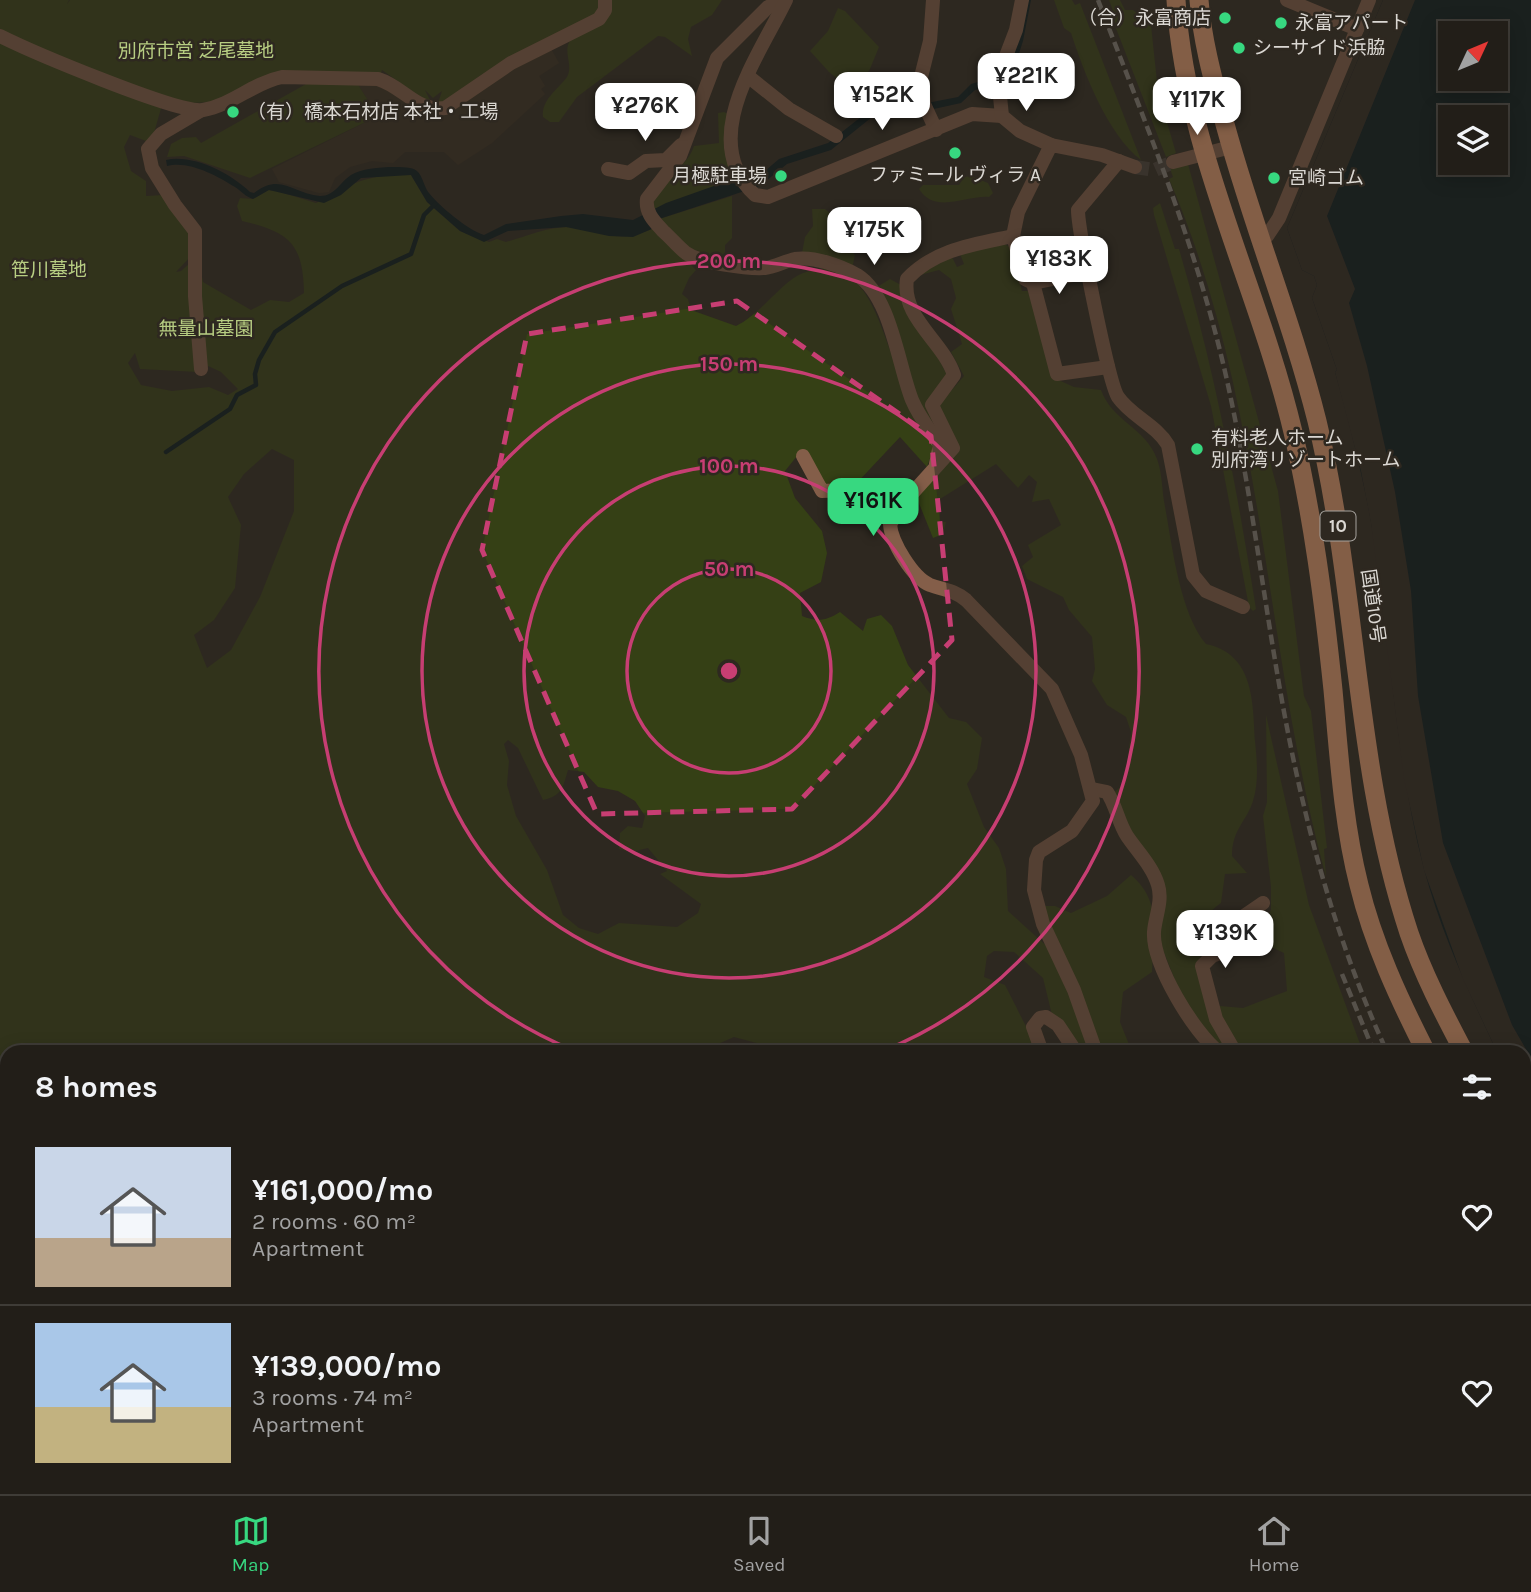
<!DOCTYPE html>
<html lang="en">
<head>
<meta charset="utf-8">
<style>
	body { margin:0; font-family:Karla,"Noto Sans JP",sans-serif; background:#2a2721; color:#f1f3f6; height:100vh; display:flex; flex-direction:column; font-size:26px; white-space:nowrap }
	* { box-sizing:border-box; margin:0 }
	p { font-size:23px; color:#a2a2a2 }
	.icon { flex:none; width:38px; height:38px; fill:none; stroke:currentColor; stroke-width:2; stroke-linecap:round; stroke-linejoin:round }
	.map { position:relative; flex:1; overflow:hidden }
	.drawer { position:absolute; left:0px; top:1045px; width:1531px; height:450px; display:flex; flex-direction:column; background:#221e18; border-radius:21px 21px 0 0; box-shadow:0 4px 18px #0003,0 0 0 2px #3f3c37 }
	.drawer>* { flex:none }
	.needle { width:46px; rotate:46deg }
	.fabs { position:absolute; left:1438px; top:21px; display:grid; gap:14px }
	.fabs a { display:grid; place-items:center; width:70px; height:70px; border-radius:0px; background:#221e18; box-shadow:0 4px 18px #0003,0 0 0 2px #3f3c37; font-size:35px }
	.price { position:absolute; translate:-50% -60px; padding:0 16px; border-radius:14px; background:#fff; color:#222; font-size:23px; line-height:46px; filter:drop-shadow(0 2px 4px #0008) }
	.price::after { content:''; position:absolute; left:50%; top:42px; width:21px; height:16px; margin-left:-10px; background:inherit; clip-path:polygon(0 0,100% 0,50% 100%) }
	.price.current { background:#37d880; color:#111 }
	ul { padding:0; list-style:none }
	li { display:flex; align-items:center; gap:21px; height:175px; padding:0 35px }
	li+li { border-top:2px solid #3f3c37 }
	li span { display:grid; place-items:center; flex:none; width:196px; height:140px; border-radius:0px; color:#555 }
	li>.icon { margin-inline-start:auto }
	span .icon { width:84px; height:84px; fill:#fffc; stroke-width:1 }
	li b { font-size:30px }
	h2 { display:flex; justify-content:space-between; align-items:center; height:84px; padding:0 35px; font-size:30px }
	.dock { display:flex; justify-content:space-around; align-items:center; height:98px; border-top:2px solid #3f3c37; background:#221e18; font-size:19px; color:#a2a2a2 }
	.dock a { display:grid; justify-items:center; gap:4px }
	.dock .current { color:#37d880 }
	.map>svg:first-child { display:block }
	.built { fill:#393022 }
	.green { fill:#354015; fill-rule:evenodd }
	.water { fill:#03171c; fill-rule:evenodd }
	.pier { fill:#2e2820 }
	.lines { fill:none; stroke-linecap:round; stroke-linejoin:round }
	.stream { stroke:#03171c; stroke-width:4.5 }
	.minor-tunnel { stroke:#48423b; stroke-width:14; stroke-dasharray:14 7; stroke-linecap:butt }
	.minor { stroke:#845e49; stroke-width:14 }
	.trunk { stroke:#eb9f74; stroke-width:19 }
	.rail { stroke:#88847d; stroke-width:4.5; stroke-dasharray:10 5; stroke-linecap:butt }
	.marked { fill:none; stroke:#c73e73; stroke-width:5; stroke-dasharray:14 9; stroke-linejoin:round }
	.ring { fill:none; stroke:#c73e73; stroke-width:3.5 }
	.poi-dot { fill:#37d880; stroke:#2e2820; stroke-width:2.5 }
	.labels { text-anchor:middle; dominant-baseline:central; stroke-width:5; stroke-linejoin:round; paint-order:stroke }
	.shield { fill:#2e2820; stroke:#a6a29d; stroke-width:2 }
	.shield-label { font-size:18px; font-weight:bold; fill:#dad7d2 }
	.poi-label { font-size:19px; fill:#dad7d2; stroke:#2e2820; text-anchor:start }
	.park-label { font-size:19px; fill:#b7cd82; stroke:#2e2820 }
	.street-label { font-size:19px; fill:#dad7d2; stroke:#2e2820 }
	.centre { fill:#c73e73; stroke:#2e2820; stroke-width:3.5 }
	.ring-label { font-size:21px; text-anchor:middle; font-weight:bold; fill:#c73e73; stroke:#2e2820; stroke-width:5; stroke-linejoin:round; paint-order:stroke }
</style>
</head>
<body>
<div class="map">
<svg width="1531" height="1494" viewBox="0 0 1531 1494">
	<rect width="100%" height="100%" fill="#2e2820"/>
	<polygon class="built" points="550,47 559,63 539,76 545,86 541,89 545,94 492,143 458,165 444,152 405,152 393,163 372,161 350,167 335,178 329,192 319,193 279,182 272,169 378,116 357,83 385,86 430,112"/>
	<g class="green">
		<polygon points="0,0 69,0 67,4 70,0 601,0 601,11 481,75 445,102 438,103 442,91 433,98 425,90 430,100 427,102 382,70 381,73 283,75 215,102 188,103 109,78 0,31"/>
		<path d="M609,0H722L712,15L691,27L688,39L692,56L665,37L658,36L577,97L559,122H550L543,117C541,100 558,89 567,77C573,67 565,55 568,45C574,27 596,13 609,0Z"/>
		<path d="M1054,0H1072L1075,5L1080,3L1141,160C1108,135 1084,73 1071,33L1064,28Z"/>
		<polygon points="1109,0 1120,0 1125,10 1133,10 1151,25 1158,91 1176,153 1166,157 1110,13 1113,11"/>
		<polygon points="838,8 845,11 879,47 870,69 855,93 829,72 810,51 828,31"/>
		<path d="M0,43L162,105L154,133L146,141L130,135L124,147L131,171L146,181V196L163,195L191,232V256L176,272L181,271L190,263L200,266L203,282L251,310L270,300L289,302L304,293C303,243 289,232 242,221L237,206L240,198L253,199L268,190L277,191L316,203C354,182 367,174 411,175L427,202L460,231L489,242L497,239L506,242C528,236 546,227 569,227C608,228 610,247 654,228L696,270L689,278L682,294L688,299L691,310L736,326C761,314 783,280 803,273C863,252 877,318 893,357C905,387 920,416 934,446L927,467L900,437L853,487L828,488L801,451L785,471L795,498L822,531L827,553L821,582L800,593L802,616C817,622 826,621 840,612L863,631L867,619L881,615L892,626L908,665L949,718L966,722L982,738L977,769L967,784L984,827L999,848L1006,869L1008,911L1051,950L1091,1052H1079L1052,1015L1043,978L1014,952L994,951L987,956L984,977L1005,985L1039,1052H790L734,1037L711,1047L678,1052H7V1488H727L719,1494H0ZM135,353L140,369L198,372L208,366L221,372L238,389L228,395L209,387L172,391L141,385L128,363ZM272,449L294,460V511L260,597L231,650L207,668L194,635L214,620L235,588L241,525L228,497L244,474ZM508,740L518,748L543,800C562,796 563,787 568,770L584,772L598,787L618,791L635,801L645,816L642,828L628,826L620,833L619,849L631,852L648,848L667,871L660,874L701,904L698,913L677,927L619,923L598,934L579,928L563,915L547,870L516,816L507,785L509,761L504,744Z"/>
		<polygon points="357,83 378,116 250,178 184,156 167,157 171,144 182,138 196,137 201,143 306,84"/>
		<path d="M724,112L728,114L736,180L652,210C652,182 687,170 694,146L719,143L718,113Z"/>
		<path d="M1188,164L1278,491L1304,696L1311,711L1327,848L1324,849L1326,877C1263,646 1265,401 1169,179L1173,177L1170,169Z"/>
		<path d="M971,176L988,183L993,193L989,197C967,195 935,215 919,189L923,185H959L964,177Z"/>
		<polygon points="732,196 732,238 725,245 725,260 686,247 659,219"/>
		<path d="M1160,203L1175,249H1179C1214,367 1237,487 1256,609L1253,611L1249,607L1211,406L1154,215L1153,208Z"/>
		<polygon points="812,209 825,209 831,214 855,210 864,213 866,219 858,224 834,225 837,236 855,255 852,269 802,253 805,237 813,226"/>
		<path d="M1004,244L1012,248L1022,291H1028L1054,378L1074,387L1101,390C1112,421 1146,428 1157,459C1162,472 1162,488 1164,501C1172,543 1179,612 1206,644C1254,654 1253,702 1255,741C1257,760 1259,782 1253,801C1247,821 1232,829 1232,856L1247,873L1225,874L1221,903C1175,933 1217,1013 1231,1052H1225L1187,1010L1159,940L1164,903L1112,794L1125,783L1131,732L1126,717L1107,705L1092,681L1095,669L1092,637L1069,610L1063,597L1027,579L1022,566L1033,557L1028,545L1061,525L1049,499L1032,502L1037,482L1029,475L1018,488L996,464L940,499V522H946L943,534L933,538L916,496L930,478L937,407L964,376L951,352L962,344L951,309L956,298L951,279L939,270L913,277L952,257L957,267L964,264L960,254Z"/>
		<polygon points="890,279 901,285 948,377 930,397 938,427 924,414 877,287"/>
		<polygon points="1266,715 1309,905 1363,1052 1238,1052 1217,1010 1220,1006 1243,1008 1287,991 1284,953 1271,947 1263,931 1271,909 1271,887 1263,816 1267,802"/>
		<path d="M1131,875C1163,902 1153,935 1152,972L1123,992L1120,1022L1132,1052H1100L1043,906H1055L1071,913L1107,896Z"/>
		<polygon points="1524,1440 1531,1447 1531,1494 1474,1494 1471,1488 1524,1488"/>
		<polygon points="995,1488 1082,1488 1076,1494 990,1494"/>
		<polygon points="1150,1488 1290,1488 1286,1494 1150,1494"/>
	</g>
	<g class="water">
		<path d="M1026,0H1031L1023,41L1010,81L975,90L961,103L902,116L872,117L831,150L787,164L760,186L659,219L654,228L633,237L609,236L566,227L508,231L484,242L460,231L427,202L411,175L361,178L341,195L324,203L269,190L253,199C246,197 241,191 235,187C216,175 188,160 167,166L166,160C193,154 230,173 250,192L254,193C281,172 293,194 320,196C335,196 340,182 351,175C364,167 395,166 410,168C423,170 422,184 429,193C439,206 468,230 484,235L506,224L561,216L583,214L633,220L666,203L728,181L759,176L779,159L828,143L871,109L901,108L958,97L971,84L1002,75Z"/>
		<path d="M1383,0H1531V1115L1524,1102V1052H1497C1469,992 1441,933 1424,869C1394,755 1391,638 1371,522C1362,472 1349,422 1335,372L1337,370L1312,298L1317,285L1314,276L1302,270L1287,228ZM1451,33H1496V79H1451ZM1451,117H1496V163H1451Z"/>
	</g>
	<polygon class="pier" points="1383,0 1415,0 1327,216 1355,289 1349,303 1367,366 1395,492 1411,591 1418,696 1443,843 1512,1025 1531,1058 1531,1115 1524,1102 1524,1052 1497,1052 1463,979 1424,870 1404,779 1371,523 1361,471 1335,372 1337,370 1312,298 1317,285 1314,276 1302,270 1287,228"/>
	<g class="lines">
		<polyline class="stream" points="166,452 230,409 237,395 256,385 255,374 259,360 275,332 342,286 411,254 424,215 435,204"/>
		<polyline class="minor-tunnel" points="1135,167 1155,170 1173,162"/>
		<g class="minor">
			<path d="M783,0L768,7L717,58L680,156L647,199C645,213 655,222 663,231C671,238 678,247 686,253C700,263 748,269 765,268C775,267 785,261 795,259C814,256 841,266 857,275C891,296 898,365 912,400C919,417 930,430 940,445L936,464"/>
			<path d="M786,0C759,56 696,140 755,195L768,197L972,114L1002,116"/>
			<polyline points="933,0 930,41 921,77 924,104 936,130"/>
			<polyline points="1022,0 1016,30 998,77 1002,116 1020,131 1051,145"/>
			<polyline points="1287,0 1357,29"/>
			<path d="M0,36C30,51 178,114 203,110C232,105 253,83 282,77L378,79C404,87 416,112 445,108L511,63L599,19L605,10V0"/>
			<polyline points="749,77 789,109 836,136"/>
			<polyline points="200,111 161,134 148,149 152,168 175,205 195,231 195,296 201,369"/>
			<path d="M1119,161L1078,210C1078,230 1109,384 1118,397C1131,416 1156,425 1168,445L1193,575L1206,591L1243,607"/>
			<polyline points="1173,162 1231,147"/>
			<polyline points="608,169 629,173 646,161 666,160 681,145"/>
			<polyline points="1013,236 1025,279 1033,283 1057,374 1108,367"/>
			<polyline points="1259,240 1267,236 1279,218 1369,0"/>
			<polyline points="1033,283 1078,274"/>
			<polyline points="803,456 822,491 871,489 908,498"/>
			<path d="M1092,789L1107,792C1116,805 1118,822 1127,836C1137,851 1153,867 1158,885C1163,901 1155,917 1154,932C1152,964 1194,1033 1219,1052"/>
			<polyline points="1042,1052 1033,1027 1040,1018 1046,1017 1058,1025 1076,1052"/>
			<path d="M1096,1052L1074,990L1043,924L1034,890L1036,860L1039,852L1072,831L1093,801L1081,755L1052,689L966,600C954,590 944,590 930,585C913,578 891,542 890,524L908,498L953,448L932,405L954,375C943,341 901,318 907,279C935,249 976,244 1013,236L1018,212L1051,145L1102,155L1135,167"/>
			<polyline points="1235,1052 1216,1019 1202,966 1212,956 1244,945 1240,924 1244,916 1263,903"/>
			<polyline points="0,1261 7,1259"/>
			<polyline points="1524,1368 1531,1364"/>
			<polyline points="1524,1433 1531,1441"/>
			<polyline points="730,1494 737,1488"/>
			<polyline points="863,1494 868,1488"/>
			<polyline points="1130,1494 1137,1488"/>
			<polyline points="1378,1494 1401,1488"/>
		</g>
		<g class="trunk">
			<path d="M1176,0C1185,149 1259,288 1293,432C1313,517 1324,603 1333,690C1339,755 1343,822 1359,885C1373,943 1399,999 1426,1052"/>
			<path d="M1199,0C1202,38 1212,76 1222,113C1249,217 1291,317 1317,421C1358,590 1354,767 1409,933C1423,974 1444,1014 1464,1052"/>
			<polyline points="1524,1157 1531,1169"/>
			<polyline points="1524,1221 1531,1232"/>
		</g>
		<g class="rail">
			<path d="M1098,0C1147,127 1199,252 1228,385C1258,523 1270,665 1303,802C1323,888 1350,971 1387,1052"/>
			<polyline points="1342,974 1374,1052"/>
			<polyline points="1524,1295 1531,1307"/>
			<polyline points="1524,1327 1531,1339"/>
		</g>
	</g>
	<path d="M0 0H1531V1494H0ZM737,301L931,436L952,640L792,809L597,814L482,550L527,334Z" fill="#2e2820" fill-opacity=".55" fill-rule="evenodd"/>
	<path class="marked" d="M737,301L931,436L952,640L792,809L597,814L482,550L527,334Z"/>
	<g class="ring">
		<circle cx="729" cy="671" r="102"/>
		<circle cx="729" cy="671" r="205"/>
		<circle cx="729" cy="671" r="307"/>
		<path d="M575 1051A410 410 0 1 1 883 1051"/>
	</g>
	<g class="poi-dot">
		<circle cx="1225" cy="18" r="7"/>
		<circle cx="1281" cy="23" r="7"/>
		<circle cx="1239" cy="48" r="7"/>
		<circle cx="233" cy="112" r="7"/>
		<circle cx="955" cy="153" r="7"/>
		<circle cx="781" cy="176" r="7"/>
		<circle cx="1274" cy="178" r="7"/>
		<circle cx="1197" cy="449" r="7"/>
	</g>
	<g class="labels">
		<rect class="shield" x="1320.5" y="511.5" width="35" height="29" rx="5"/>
		<g class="shield-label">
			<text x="1338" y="526">10</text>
		</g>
		<g class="poi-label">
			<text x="1211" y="18" text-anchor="end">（合）永富商店</text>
			<text x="1295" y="23">永富アパート</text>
			<text x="1253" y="48">シーサイド浜脇</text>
			<text x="247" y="112">（有）橋本石材店 本社・工場</text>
			<text x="955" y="175" text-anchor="middle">ファミール ヴィラ A</text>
			<text x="767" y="176" text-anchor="end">月極駐車場</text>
			<text x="1288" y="178">宮崎ゴム</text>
			<text x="1211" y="438">有料老人ホーム<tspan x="1211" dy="22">別府湾リゾートホーム</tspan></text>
		</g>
		<g class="park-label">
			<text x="196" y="51">別府市営 芝尾墓地</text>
			<text x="49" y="270">笹川墓地</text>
			<text x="206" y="329">無量山墓園</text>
		</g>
		<g class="street-label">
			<text transform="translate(1373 606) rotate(82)">国道10号</text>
		</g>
	</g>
	<circle cx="729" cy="671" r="10" class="centre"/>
	<g class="ring-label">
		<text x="729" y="268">200 m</text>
		<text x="729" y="371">150 m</text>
		<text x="729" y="473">100 m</text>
		<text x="729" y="576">50 m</text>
	</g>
</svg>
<div class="fabs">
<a><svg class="needle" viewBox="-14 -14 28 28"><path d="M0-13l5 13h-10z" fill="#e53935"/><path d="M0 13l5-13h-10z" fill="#a2a2a2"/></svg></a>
<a><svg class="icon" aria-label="layers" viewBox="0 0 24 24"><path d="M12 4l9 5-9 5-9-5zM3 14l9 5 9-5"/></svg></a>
</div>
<b class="price" style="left:1026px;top:113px">¥221K</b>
<b class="price" style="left:882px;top:132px">¥152K</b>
<b class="price" style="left:1197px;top:137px">¥117K</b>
<b class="price" style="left:645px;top:143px">¥276K</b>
<b class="price" style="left:874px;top:267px">¥175K</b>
<b class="price" style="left:1059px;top:296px">¥183K</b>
<b class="price current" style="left:873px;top:538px">¥161K</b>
<b class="price" style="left:1225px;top:970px">¥139K</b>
<section class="drawer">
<h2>8 homes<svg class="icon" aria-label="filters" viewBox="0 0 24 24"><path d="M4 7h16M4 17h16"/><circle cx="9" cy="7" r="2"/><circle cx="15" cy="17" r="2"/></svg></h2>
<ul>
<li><span style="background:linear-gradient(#c9d6e8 65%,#b9a48a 0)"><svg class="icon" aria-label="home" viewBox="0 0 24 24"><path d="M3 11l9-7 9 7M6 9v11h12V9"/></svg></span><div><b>¥161,000/mo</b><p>2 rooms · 60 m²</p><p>Apartment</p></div><svg class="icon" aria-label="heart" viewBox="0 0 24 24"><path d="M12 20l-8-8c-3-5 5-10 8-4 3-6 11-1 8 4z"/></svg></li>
<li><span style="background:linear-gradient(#a9c7e8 60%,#c2b280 0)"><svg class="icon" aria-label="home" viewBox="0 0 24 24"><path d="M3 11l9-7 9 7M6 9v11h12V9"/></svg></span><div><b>¥139,000/mo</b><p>3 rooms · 74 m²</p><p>Apartment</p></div><svg class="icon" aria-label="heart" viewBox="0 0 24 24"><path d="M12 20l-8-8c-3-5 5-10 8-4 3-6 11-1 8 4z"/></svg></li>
</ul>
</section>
</div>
<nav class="dock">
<a class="current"><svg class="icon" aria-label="map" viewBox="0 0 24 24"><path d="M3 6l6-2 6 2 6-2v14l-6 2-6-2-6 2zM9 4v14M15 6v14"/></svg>Map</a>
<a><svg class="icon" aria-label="saved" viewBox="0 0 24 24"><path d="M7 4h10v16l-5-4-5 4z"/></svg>Saved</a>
<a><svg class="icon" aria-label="home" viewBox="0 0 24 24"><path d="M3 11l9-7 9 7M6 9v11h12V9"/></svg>Home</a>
</nav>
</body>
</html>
